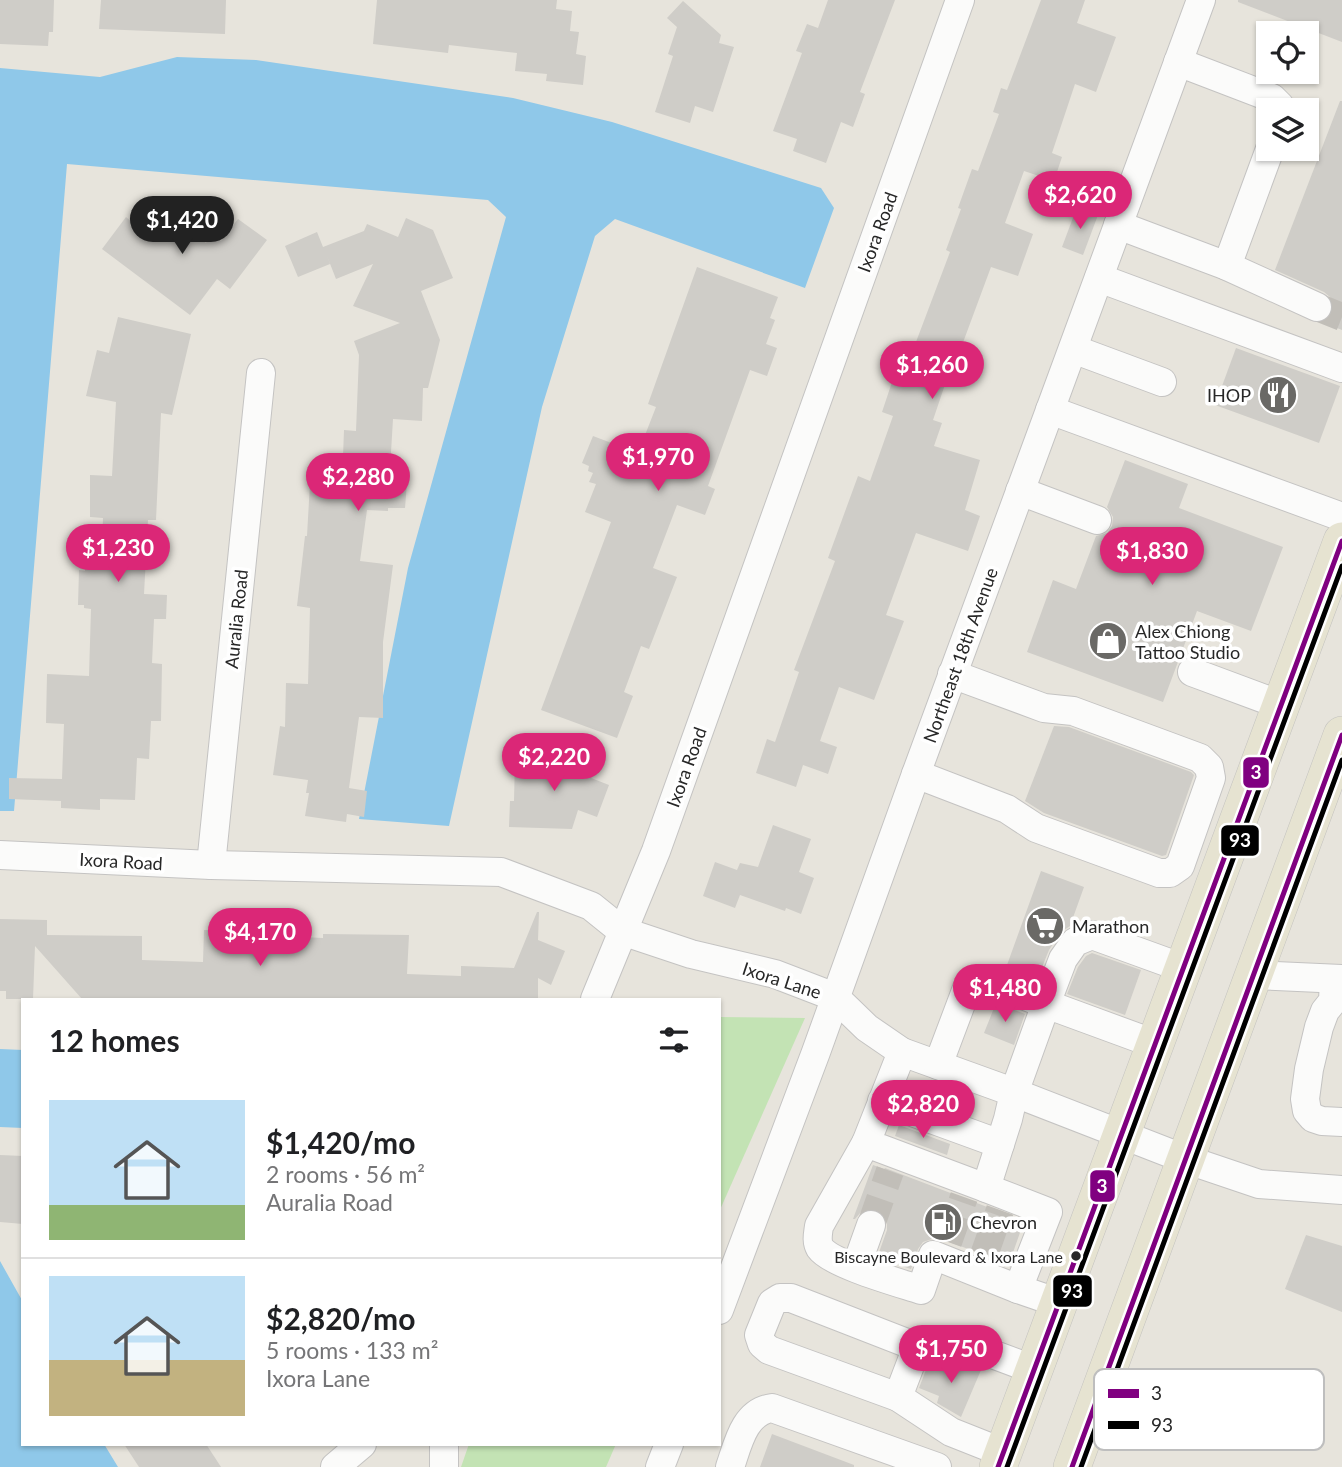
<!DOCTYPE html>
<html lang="en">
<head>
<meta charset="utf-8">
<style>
	body { margin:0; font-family:Lato,sans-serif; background:#f2f2f2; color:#202124; height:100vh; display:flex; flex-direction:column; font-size:26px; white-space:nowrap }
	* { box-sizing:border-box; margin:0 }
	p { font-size:23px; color:#757577 }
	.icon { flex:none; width:38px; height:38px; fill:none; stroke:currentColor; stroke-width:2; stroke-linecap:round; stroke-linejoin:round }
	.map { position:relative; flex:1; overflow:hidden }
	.details { position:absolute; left:21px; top:998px; width:700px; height:448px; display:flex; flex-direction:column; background:#fff; border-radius:0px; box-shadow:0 2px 5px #0004 }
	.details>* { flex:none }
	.buttons { position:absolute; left:1256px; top:21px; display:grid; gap:14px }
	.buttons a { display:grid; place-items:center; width:63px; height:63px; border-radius:0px; background:#fff; box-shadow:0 2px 5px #0004; font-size:35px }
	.price { position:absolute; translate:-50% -60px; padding:0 16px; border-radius:24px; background:#db2777; color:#fff; font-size:23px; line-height:46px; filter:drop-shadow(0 2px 4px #0008) }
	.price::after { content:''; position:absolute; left:50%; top:42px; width:21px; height:16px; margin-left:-10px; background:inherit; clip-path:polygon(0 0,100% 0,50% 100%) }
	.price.selected { background:#222; color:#fff }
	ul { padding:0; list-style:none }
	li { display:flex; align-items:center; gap:21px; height:175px; padding:0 28px }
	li+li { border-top:2px solid #e0e0e0 }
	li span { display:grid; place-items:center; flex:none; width:196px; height:140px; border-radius:0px; color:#555 }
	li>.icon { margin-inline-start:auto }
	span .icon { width:84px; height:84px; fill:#fffc; stroke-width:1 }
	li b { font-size:30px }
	h2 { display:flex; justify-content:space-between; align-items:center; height:84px; padding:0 28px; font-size:30px }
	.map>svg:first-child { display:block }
	.green { fill:#c3e3b4 }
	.water { fill:#8fc8e9 }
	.building { fill:#cfcdc8 }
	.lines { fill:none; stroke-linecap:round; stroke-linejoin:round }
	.minor-tunnel { stroke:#c1beb8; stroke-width:28; stroke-dasharray:28 14; stroke-linecap:butt }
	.minor-casing { stroke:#c4c3c2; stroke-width:30 }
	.major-casing { stroke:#c3c2bf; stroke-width:38 }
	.minor { stroke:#fbfbfa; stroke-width:28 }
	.major { stroke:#e6e3d1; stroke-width:37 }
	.bus-1-casing { stroke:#fff; stroke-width:10 }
	.bus-2-casing { stroke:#fff; stroke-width:10 }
	.bus-1 { stroke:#800080; stroke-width:5 }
	.bus-2 { stroke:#000; stroke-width:5 }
	.bus-dot { fill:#272727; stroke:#fff; stroke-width:2.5 }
	.labels { text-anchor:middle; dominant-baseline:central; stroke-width:7; stroke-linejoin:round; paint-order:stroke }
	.bus-label { font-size:16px; fill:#272727; stroke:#fff; text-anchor:end }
	.street-label { font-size:18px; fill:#272727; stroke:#fff }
	.poi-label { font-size:18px; fill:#272727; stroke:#fff; text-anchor:start }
	.key { fill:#fff; stroke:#bebebe; stroke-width:2 }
	.key-label { font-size:19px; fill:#272727 }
	.line-badge { stroke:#fff; stroke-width:2.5 }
	.badge-label { font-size:19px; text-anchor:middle; font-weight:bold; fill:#fff }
</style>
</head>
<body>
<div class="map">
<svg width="1342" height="1467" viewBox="0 0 1342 1467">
	<rect width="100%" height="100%" fill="#e7e4dc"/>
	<g class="green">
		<polygon points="719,1017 805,1018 719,1212"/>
		<polygon points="469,1444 616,1444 606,1467 461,1467"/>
	</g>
	<g class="water">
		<polygon points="177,57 256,60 513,98 612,122 821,188 834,208 805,288 615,219 595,236 542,407 449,826 359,819 408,568 506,217 488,200 67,164 14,811 0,811 0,68 100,77"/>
		<polygon points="0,1049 23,1050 23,1128 0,1127"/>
		<polygon points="0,1261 23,1302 23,1444 104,1444 118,1467 0,1467"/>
	</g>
	<g class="building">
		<polygon points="0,0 54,0 53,32 49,32 48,46 0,44"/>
		<polygon points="101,0 226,0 225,34 99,29"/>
		<polygon points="377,0 557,0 556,9 572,11 570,31 579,32 576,54 586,56 583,85 546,81 547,74 515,71 517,53 449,45 448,53 373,44"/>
		<polygon points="828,0 895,0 860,92 865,94 853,127 841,122 826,163 793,151 797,139 773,131 802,53 796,51 807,24 818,28"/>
		<polygon points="1041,0 1085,0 1077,23 1116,37 1096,92 1075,84 1052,153 1062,157 1054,181 1024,171 1005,223 1033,234 1018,276 991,267 958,356 955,355 933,420 942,423 934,446 980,460 965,510 980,516 968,551 916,533 886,615 904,621 874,700 839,687 820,741 837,747 828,774 803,765 796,787 756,773 767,739 775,742 799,672 794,670 835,561 828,558 858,476 870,481 893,416 882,412 894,376 902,379 950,252 946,250 961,209 958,208 972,169 978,171 999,114 993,112 1001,88 1007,90"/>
		<polygon points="1238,0 1342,0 1342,42 1238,2"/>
		<polygon points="683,1 721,35 719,43 734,47 713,112 695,106 690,123 655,112 673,56 668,54 677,27 667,18"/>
		<polygon points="1340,101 1342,101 1342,330 1322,322 1327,320 1332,313 1333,305 1330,297 1324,292 1275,270"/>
		<polygon points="1077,207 1098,215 1083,255 1062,247"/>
		<polygon points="162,210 206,243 212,234 221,241 238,219 267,240 230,289 217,279 190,315 102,249 126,217 134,224 142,212"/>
		<polygon points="406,218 433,230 453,278 421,291 440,340 428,388 423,388 422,421 393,419 390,469 408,470 405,508 388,508 388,511 367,510 360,561 393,565 383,642 383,718 359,717 349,788 367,791 364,817 347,814 346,822 305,816 309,793 306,793 308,780 273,775 280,726 285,727 286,683 308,684 310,608 297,606 305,536 307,536 310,483 342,484 344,430 356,431 359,355 354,341 400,323 353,306 373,264 336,279 327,256 330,264 298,277 285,246 317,232 323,247 364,231 367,224 398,237"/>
		<polygon points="697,267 778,297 770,318 775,320 766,344 777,348 767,376 750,370 708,486 715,489 705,515 677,505 653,568 677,577 649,649 641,646 624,692 633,696 617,738 541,710 611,522 585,512 596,484 589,482 593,473 588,471 589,466 582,463 593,436 638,453 656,407 648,404"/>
		<polygon points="118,317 191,334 172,415 161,413 156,520 148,520 144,594 167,595 166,619 154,619 152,663 162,664 161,721 151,721 149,759 137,758 135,800 100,799 100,810 61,808 61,801 9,799 9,778 62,779 64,724 46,723 47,674 89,676 91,609 84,608 84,605 78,605 79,570 85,571 85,568 101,569 103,518 90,517 90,475 112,476 116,402 86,396 97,350 109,353"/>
		<polygon points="1236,348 1340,386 1319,443 1215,405"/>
		<polygon points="1125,460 1188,484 1179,508 1283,547 1251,631 1197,611 1163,702 1027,652 1053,580 1076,589 1096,536 1107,533 1112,526 1113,517 1107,507"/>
		<polygon points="1054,726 1069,727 1191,772 1194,775 1166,855 1162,856 1044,813 1025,801"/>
		<polygon points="515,758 598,760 591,778 609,785 597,817 578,810 572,829 509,827 510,801 514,801"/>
		<polygon points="773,825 811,839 799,872 814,878 801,914 786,908 785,911 740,895 735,908 703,896 715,862 737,870 740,863 758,867"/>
		<polygon points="1041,871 1084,887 1070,926 1061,932 1049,950 1036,982 1008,972 1010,967 1007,965"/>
		<polygon points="537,912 539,912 538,940 565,951 551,985 538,978 538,999 82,999 35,946 33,999 6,999 6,991 0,991 0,919 47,920 47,935 142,936 142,960 203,962 204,930 245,931 245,934 323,938 323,934 409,935 407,974 461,976 461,966 514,968"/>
		<polygon points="1092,953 1141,970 1125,1015 1067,994 1078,967 1086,956"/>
		<polygon points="996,1003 1025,1014 1014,1045 984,1033"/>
		<polygon points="899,1125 950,1144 947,1155 895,1136"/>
		<polygon points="0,1155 23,1156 23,1224 0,1222"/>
		<polygon points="873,1165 884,1169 885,1168 1024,1221 1009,1264 933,1236 932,1239 923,1242 918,1249 911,1269 877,1258 887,1230 887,1223 884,1215 877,1210 869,1209 861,1212 855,1219 853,1219"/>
		<polygon points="1306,1235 1342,1246 1342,1312 1285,1289"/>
		<polygon points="929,1362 952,1370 955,1362 970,1365 981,1370 961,1417 937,1403 939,1396 919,1388"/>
		<polygon points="772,1434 854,1465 854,1467 760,1467"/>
		<polygon points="124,1444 206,1444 221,1467 139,1467"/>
	</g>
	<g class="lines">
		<g class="minor-tunnel">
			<polyline points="1317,307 1342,317"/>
			<polyline points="871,1225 890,1171"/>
			<polyline points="948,1242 964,1197"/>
			<polyline points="984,1255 1000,1210"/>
		</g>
		<g class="minor-casing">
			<g id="minor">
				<polyline points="1178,62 1272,98 1280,106 1281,110"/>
				<polyline points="1118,225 1227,266 1270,149"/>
				<polyline points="1227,266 1317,307"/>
				<polyline points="1099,278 1342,368"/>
				<polyline points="1073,349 1162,382"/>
				<polyline points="1050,410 1342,517"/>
				<polyline points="1020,491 1097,520"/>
				<polyline points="1192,672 1281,705"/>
				<polyline points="916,774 1007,809 1036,828 1159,873 1170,873 1180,866 1211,778 1209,767 1200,758 1073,711 1044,708 952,674"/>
				<polyline points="0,855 211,865 501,872 591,906 622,931 691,954 775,974 835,997 867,1028 902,1052 1010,1091 1185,1159 1259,1184 1342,1190"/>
				<polyline points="211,865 261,373"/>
				<polyline points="1253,975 1342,979"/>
				<polyline points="1334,979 1333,1001 1325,1011 1319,1027 1309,1069 1305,1099 1307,1111 1313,1118 1322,1121 1342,1122"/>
				<polyline points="595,999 656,851 960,0"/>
				<polyline points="902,1052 866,1143 986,1188 1008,1119 1014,1093 1046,1004 1155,1044"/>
				<polyline points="938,1065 967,988 972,981 981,979 1046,1004 1063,959 1075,942 1092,935 1183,968"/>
				<polyline points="882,1101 1000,1144"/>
				<path d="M866,1143L819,1226C818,1234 816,1241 820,1248C831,1264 900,1283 921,1290L933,1255L1018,1289L1059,1303"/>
				<polyline points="986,1188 1048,1212 1018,1289"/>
				<polyline points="856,1267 871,1225"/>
				<polyline points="719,1310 816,1052 916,774 1201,0"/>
				<polyline points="898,1397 769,1350 762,1344 759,1335 772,1303 780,1298 791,1298 917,1347"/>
				<polyline points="1004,1453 951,1432 898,1397 917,1347 945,1343 984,1351 1035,1370"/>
				<polyline points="335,1467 362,1444"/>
				<polyline points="444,1467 444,1444"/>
				<polyline points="660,1467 669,1444"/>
				<path d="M730,1467C738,1444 744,1412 772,1408L937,1467"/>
			</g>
		</g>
		<g class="major-casing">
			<g id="major">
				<polyline points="998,1467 1342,541"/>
				<polyline points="1072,1467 1342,735"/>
			</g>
		</g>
		<use href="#minor" class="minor"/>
		<use href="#major" class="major"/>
		<g class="bus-1-casing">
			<g id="bus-1">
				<polyline points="998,1467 1342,541"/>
				<polyline points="1072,1467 1342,735"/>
			</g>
		</g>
		<g class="bus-2-casing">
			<g id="bus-2">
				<polyline points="1007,1467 1342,566"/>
				<polyline points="1081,1467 1342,760"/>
			</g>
		</g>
		<use href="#bus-1" class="bus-1"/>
		<use href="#bus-2" class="bus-2"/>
	</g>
	<defs>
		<g id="restaurant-disc" transform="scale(2.0125)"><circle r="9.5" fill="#6a6966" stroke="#fff"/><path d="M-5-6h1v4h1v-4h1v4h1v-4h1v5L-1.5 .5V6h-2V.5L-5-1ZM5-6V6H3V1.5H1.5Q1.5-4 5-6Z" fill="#fff"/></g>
		<g id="shop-disc" transform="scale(2.0125)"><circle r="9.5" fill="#6a6966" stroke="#fff"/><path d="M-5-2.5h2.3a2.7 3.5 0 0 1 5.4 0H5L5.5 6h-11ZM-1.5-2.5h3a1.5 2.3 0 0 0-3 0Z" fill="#fff"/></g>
		<g id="supermarket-disc" transform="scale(2.0125)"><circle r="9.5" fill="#6a6966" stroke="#fff"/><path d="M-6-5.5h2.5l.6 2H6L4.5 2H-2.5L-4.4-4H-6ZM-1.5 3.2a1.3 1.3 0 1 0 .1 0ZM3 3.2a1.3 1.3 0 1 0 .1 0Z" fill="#fff"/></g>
		<g id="fuel-disc" transform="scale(2.0125)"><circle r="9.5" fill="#6a6966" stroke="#fff"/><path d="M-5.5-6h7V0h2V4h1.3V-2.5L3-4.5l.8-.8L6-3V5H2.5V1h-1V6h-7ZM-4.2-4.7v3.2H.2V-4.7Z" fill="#fff"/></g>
	</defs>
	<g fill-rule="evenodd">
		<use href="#restaurant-disc" x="1278" y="395"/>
		<use href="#shop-disc" x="1108" y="641"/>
		<use href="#supermarket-disc" x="1045" y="926"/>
		<use href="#fuel-disc" x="943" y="1222"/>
	</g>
	<circle class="bus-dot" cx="1076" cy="1256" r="6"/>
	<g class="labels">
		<g class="bus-label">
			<text x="1063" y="1256">Biscayne Boulevard &amp; Ixora Lane</text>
		</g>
		<g class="street-label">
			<text transform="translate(877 232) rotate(-70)">Ixora Road</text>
			<text transform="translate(236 619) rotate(-84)">Auralia Road</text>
			<text transform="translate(960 655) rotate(-70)">Northeast 18th Avenue</text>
			<text transform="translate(686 767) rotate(-70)">Ixora Road</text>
			<text transform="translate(121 861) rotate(3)">Ixora Road</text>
			<text transform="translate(782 980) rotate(18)">Ixora Lane</text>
		</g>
		<g class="poi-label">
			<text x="1251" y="395" text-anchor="end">IHOP</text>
			<text x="1135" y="631">Alex Chiong<tspan x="1135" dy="21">Tattoo Studio</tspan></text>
			<text x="1072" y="926">Marathon</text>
			<text x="970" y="1222">Chevron</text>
		</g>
	</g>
	<rect x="1094" y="1369" width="230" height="81" rx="10" class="key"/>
	<rect x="1108" y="1389" width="31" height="9" fill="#800080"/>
	<rect x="1108" y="1421" width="31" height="8" fill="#000"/>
	<g class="key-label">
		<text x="1151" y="1400">3</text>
		<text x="1151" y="1432">93</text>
	</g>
	<g class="line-badge">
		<rect x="1242" y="756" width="28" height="33" rx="7" fill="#800080"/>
		<rect x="1220" y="824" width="40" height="33" rx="7" fill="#000"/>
		<rect x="1089" y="1169" width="27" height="34" rx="7" fill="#800080"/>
		<rect x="1052" y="1274" width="41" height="34" rx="7" fill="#000"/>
	</g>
	<g class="badge-label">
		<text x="1256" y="779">3</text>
		<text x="1240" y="847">93</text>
		<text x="1102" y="1193">3</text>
		<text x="1072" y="1298">93</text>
	</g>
</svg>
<div class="buttons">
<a><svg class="icon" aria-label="locate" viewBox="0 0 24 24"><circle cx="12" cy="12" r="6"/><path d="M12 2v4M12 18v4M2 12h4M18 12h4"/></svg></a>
<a><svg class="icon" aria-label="layers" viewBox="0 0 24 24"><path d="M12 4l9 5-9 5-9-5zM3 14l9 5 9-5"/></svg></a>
</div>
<b class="price" style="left:1080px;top:231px">$2,620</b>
<b class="price selected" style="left:182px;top:256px">$1,420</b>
<b class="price" style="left:932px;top:401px">$1,260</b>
<b class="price" style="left:658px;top:493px">$1,970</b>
<b class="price" style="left:358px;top:513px">$2,280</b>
<b class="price" style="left:118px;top:584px">$1,230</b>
<b class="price" style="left:1152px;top:587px">$1,830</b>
<b class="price" style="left:554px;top:793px">$2,220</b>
<b class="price" style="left:260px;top:968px">$4,170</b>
<b class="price" style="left:1005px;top:1024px">$1,480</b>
<b class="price" style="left:923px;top:1140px">$2,820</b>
<b class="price" style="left:951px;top:1385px">$1,750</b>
<section class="details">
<h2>12 homes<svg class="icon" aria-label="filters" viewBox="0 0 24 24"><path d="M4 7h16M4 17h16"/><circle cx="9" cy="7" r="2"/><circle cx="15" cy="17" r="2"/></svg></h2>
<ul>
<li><span style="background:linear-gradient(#bfe0f5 75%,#8fb573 0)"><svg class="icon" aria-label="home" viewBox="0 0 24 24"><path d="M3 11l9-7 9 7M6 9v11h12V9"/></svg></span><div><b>$1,420/mo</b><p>2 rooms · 56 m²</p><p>Auralia Road</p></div></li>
<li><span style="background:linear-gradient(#bfe0f5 60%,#c2b280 0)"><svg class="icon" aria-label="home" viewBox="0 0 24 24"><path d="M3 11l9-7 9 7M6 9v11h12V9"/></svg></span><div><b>$2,820/mo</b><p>5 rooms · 133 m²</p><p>Ixora Lane</p></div></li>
</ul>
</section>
</div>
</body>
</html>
